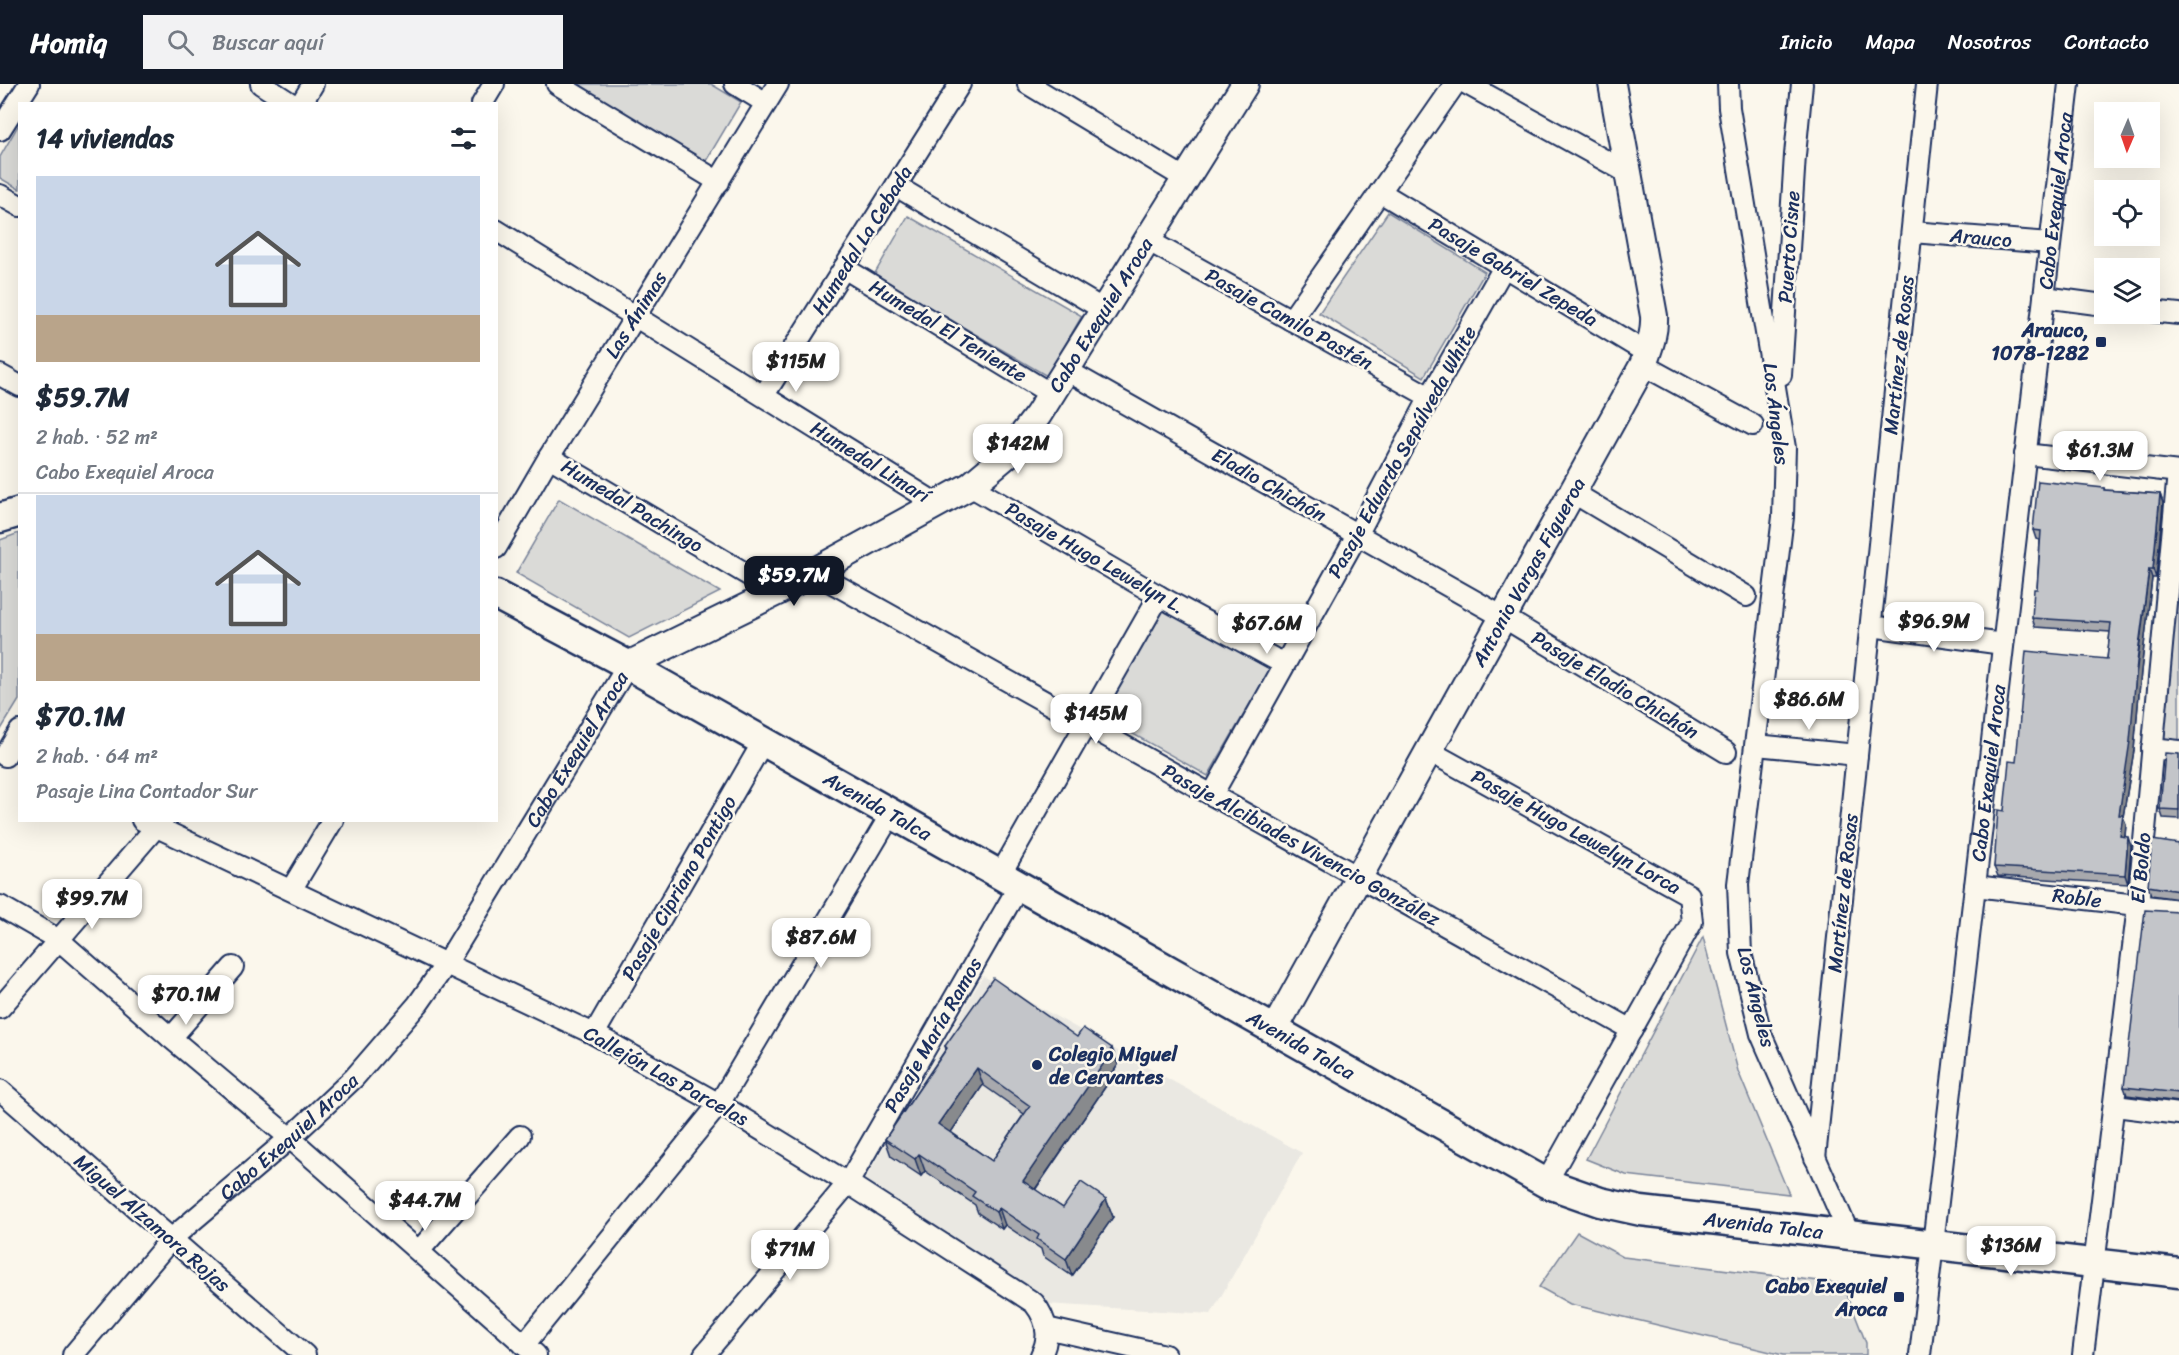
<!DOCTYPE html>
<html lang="es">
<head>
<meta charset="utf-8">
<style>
	body { margin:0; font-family:Sriracha,sans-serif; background:#f2f2f3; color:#1f2937; height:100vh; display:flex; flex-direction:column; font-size:22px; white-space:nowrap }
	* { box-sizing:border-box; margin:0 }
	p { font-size:20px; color:#747a83 }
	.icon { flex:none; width:33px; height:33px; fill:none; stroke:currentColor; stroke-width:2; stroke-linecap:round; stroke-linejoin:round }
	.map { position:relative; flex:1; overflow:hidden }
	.details { position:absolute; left:18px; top:18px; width:480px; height:720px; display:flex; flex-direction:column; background:#fff; border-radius:0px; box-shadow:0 6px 24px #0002 }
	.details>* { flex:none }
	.needle { width:39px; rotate:182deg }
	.buttons { position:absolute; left:2094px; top:18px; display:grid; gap:12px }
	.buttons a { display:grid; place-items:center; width:66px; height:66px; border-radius:0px; background:#fff; box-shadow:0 6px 24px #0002; font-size:30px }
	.price { position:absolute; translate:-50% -51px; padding:0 14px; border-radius:12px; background:#fff; color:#222; font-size:20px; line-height:39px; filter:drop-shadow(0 2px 3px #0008) }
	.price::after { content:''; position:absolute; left:50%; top:36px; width:18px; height:14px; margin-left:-9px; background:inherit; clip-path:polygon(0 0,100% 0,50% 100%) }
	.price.active { background:#111827; color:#fff }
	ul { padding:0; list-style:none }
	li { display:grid; align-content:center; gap:12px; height:318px; padding:0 18px }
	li+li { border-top:2px solid #e0e1e3 }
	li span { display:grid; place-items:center; height:186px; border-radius:0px; color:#555 }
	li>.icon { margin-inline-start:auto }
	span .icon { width:108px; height:108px; fill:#fffc; stroke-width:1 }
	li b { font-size:26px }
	h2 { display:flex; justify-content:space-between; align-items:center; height:72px; padding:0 18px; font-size:26px }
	header { display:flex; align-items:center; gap:36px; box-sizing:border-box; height:84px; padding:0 30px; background:#111827; color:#fff }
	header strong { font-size:28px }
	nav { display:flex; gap:33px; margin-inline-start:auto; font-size:21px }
	.search { width:420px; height:54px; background:#f2f2f3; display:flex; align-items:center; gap:15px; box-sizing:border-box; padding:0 21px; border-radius:0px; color:#747a83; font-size:22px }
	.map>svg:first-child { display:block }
	.built { fill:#eae8e2 }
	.green { fill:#dadad7; stroke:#7a849a; stroke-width:1.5 }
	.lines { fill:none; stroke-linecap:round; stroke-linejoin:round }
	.minor-casing { stroke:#1b2f5e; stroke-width:24 }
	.tertiary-casing { stroke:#1b2f5e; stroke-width:30 }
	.secondary-casing { stroke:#1b2f5e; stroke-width:33 }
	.minor { stroke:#fbf7ec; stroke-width:20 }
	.tertiary { stroke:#fbf7ec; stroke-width:26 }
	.secondary { stroke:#fbf7ec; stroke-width:28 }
	.wall { fill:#a8a9ad; stroke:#1b2f5e; stroke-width:1.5; fill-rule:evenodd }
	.shaded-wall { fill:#888a8d; stroke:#1b2f5e; stroke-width:1.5 }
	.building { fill:#c3c5c9; stroke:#1b2f5e; stroke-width:1.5; fill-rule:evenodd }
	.poi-dot { fill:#1b2f5e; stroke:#fbf7ec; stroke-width:2 }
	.labels { text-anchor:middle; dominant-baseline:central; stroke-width:5; stroke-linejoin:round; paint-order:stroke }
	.street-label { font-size:20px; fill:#1b2f5e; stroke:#fbf7ec }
	.poi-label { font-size:20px; font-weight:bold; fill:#1b2f5e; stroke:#fbf7ec; text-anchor:end }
</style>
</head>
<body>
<header>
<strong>Homiq</strong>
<div class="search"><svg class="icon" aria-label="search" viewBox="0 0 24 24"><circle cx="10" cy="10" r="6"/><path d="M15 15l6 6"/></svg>Buscar aquí</div>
<nav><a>Inicio</a><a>Mapa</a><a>Nosotros</a><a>Contacto</a></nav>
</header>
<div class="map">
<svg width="2179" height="1271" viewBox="0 0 2179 1271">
	<rect width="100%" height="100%" fill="#fbf7ec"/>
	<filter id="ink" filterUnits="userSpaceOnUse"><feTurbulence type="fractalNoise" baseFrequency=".0167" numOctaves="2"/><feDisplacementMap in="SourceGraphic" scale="12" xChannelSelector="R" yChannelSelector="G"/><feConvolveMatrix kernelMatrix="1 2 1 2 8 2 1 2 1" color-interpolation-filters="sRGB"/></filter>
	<g filter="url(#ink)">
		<polygon class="built" points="983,892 1302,1069 1211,1230 1046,1220 863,1099"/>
		<g class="green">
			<polygon points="572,0 711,0 741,18 706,77"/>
			<polygon points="19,40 20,105 19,105 0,94 0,73"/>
			<polygon points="1388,128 1485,188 1424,293 1319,229"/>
			<polygon points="908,132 1082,232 1047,292 874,191"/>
			<polygon points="559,415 720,508 629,554 516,489"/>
			<polygon points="19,449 19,616 0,647 0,456"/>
			<polygon points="2179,451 2179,660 2156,657"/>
			<polygon points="1163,524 1270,585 1208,692 1101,632"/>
			<polygon points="1703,853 1738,987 1789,1110 1626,1091 1586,1075"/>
			<polygon points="1577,1148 1623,1173 1843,1200 1866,1259 1866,1271 1783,1271 1570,1220 1539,1203"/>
		</g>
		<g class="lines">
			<g class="minor-casing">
				<g id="minor">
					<polyline points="261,0 292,20"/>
					<polyline points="557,0 719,98"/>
					<polyline points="735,0 766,19"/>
					<polyline points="1028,0 1186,95"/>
					<polyline points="1467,0 1628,89"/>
					<polyline points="1728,0 1729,24 1785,364 1783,433 1738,800 1741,869 1761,950 1849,1150"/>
					<polyline points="301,20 313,0"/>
					<polyline points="482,20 494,0"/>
					<polyline points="0,46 29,0"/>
					<polyline points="896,102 1104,226"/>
					<polyline points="1380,108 1647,269"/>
					<polyline points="0,111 20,122"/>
					<polyline points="496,146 937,420"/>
					<polyline points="1912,148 2050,159"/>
					<polyline points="1147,156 1430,313"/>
					<polyline points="844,184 1051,310"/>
					<polyline points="2044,213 2104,221"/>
					<polyline points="2150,227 2179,230"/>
					<polyline points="1291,236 1455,0"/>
					<polyline points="1643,281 1753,341"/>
					<polyline points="1066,286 1503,533 1726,668"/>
					<polyline points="0,291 20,302"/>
					<polyline points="1781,291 1795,71 1802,0"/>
					<polyline points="764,311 960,0"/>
					<polyline points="2025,370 2179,388"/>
					<polyline points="549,373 777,508"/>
					<polyline points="970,402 1159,512 1284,580"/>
					<polyline points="1572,408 1746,512"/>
					<polyline points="496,464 549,373 778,0"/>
					<polyline points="813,488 1632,946"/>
					<polyline points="1871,542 2003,560"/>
					<polyline points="1756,661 1857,671"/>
					<polyline points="2152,664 2179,667"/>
					<polyline points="1429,667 1689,811 1692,838 1546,1099"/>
					<polyline points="5,672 20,647"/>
					<polyline points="1212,711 1357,451 1430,313 1504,183"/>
					<path d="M142,736L594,950L719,1020L848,1099L1034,1219C1046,1234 1051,1253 1041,1271"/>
					<polyline points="1000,791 1159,512"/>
					<polyline points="1975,802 2179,826"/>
					<polyline points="291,806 333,736"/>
					<polyline points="0,822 59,856 171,954 290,1054 536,1271"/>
					<polyline points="0,924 156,743"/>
					<polyline points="594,950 763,658"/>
					<polyline points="171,954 233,883"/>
					<polyline points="0,1006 305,1271"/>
					<polyline points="2115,1022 2179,1030"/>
					<polyline points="1815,1074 1927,0"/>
					<polyline points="419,1167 520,1052"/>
					<polyline points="1046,1244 1165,1271"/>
					<polyline points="524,1261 719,1020 891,730"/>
					<path id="s1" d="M73,1271L171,1155L290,1054L354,994L418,920L446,880L628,581"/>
					<polyline points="704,1271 848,1099 1019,802"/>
					<path id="s2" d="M1920,1271L2069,0"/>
					<polyline points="2083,1271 2138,822 2178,388"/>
				</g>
			</g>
			<g class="tertiary-casing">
				<g id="tertiary">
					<path id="s3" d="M628,581L777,508L970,402L1008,370L1038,331L1245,0"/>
					<path id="s4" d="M1274,946L1643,281C1649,264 1655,250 1654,232L1612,0"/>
				</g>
			</g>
			<g class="secondary-casing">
				<g id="secondary">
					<polyline points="0,434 20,428"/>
					<path id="s5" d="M496,511L628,581L1546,1099L1600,1118L1641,1127L2179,1189"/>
				</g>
			</g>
			<use href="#minor" class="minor"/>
			<use href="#tertiary" class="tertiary"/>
			<use href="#secondary" class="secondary"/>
		</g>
		<g class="wall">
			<polygon points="2104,404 2105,406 2160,410 2163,419 2156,494 2152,494 2141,587 2134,666 2123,733 2126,740 2125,753 2131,762 2128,800 1998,792 1994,783 2004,727 2016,678 2107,575 2110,548 2035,543 2032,534 2037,505 2040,456 2036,455 2033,446"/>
			<polygon points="2179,670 2179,735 2163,734 2160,725"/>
			<polygon points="2179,760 2179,815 2151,811 2148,802"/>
			<polygon points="2179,828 2179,1018 2127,1011 2124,1003"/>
			<path d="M1077,953L1118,981L1109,994L1110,996L1035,1106L1063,1124L1106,1115L1113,1133L1072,1192L1043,1172L1041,1165L1005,1141L1002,1145L978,1129L975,1121L925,1087L921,1092L891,1072L885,1055L946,965L945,962ZM983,1001L1024,1030L992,1077L951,1048Z"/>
		</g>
		<g class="shaded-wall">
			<polygon points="2160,410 2163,419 2156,494 2153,485"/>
			<polygon points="2149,485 2152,494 2141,587 2134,666 2123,733 2126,740 2124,761 2120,752 2119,731"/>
			<polygon points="2128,753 2131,762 2128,800 2125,791"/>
			<polygon points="1112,964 1118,981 1109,994 1110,996 1029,1114 1023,1097"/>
			<polygon points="977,984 983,1001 945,1057 938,1040"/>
			<polygon points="919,1070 925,1087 921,1092 915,1075"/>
			<polygon points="1106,1115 1113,1133 1072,1192 1066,1175"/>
			<polygon points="999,1124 1005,1141 1002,1145 996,1128"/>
		</g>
		<g class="building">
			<polygon points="2038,397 2104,404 2104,406 2160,410 2153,485 2149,485 2137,578 2130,657 2119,731 2123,731 2120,752 2128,753 2125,791 1994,783 1998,726 2004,727 2009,677 2016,678 2026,567 2107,575 2111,539 2032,534 2034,505 2037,505 2041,447 2033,446"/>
			<polygon points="2165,669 2179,670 2179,726 2160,725"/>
			<polygon points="2152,756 2179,760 2179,807 2148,802"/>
			<polygon points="2145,826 2179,828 2179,1009 2124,1003"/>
			<path d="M993,894L1077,953L1083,944L1112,964L1102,978L1104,979L1023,1097L1063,1124L1081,1098L1106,1115L1066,1175L1037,1155L1039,1151L999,1124L996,1128L972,1112L975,1108L919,1070L915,1075L885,1055L947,964L945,962ZM977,984L1030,1022L992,1077L938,1040Z"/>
		</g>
	</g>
	<g class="poi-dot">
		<rect x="2095" y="252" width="12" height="12" rx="3"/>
		<circle cx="1037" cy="981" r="6"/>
		<rect x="1893" y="1207" width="12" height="12" rx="3"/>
	</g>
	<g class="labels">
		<g class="street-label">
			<text stroke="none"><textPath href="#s2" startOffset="1162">Cabo Exequiel Aroca</textPath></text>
			<text transform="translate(1981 154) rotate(5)">Arauco</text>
			<text transform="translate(862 156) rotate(-58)">Humedal La Cebada</text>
			<text transform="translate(1789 163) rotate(-86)">Puerto Cisne</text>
			<text transform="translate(1513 188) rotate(31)">Pasaje Gabriel Zepeda</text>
			<text transform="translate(636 231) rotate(-58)">Las Ánimas</text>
			<text stroke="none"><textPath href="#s3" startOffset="603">Cabo Exequiel Aroca</textPath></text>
			<text transform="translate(1289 235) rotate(29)">Pasaje Camilo Pastén</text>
			<text transform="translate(948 247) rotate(31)">Humedal El Teniente</text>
			<text transform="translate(1899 271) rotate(-84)">Martínez de Rosas</text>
			<text transform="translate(1776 330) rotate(83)">Los Ángeles</text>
			<text transform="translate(1402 368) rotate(-61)">Pasaje Eduardo Sepúlveda White</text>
			<text transform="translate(870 378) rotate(32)">Humedal Limarí</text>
			<text transform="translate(1269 401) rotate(30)">Eladio Chichón</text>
			<text transform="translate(632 422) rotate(31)">Humedal Pachingo</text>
			<text transform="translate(1095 474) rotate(30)">Pasaje Hugo Lewelyn L.</text>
			<text stroke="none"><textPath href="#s4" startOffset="524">Antonio Vargas Figueroa</textPath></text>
			<text transform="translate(1615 601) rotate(31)">Pasaje Eladio Chichón</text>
			<text stroke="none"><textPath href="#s1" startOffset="794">Cabo Exequiel Aroca</textPath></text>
			<text stroke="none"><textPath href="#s2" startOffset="586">Cabo Exequiel Aroca</textPath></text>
			<text stroke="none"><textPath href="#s5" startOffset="436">Avenida Talca</textPath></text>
			<text transform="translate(1576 748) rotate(29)">Pasaje Hugo Lewelyn Lorca</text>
			<text transform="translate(1301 761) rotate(29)">Pasaje Alcibiades Vivencio González</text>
			<text transform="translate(2141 784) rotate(-85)">El Boldo</text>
			<text transform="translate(679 804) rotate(-60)">Pasaje Cipriano Pontigo</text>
			<text transform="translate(1843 809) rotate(-84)">Martínez de Rosas</text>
			<text transform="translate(2077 814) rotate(7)">Roble</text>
			<text transform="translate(1756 913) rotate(76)">Los Ángeles</text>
			<text transform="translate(933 951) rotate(-60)">Pasaje María Ramos</text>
			<text stroke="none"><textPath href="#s5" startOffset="922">Avenida Talca</textPath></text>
			<text transform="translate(666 992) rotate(29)">Callejón Las Parcelas</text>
			<text stroke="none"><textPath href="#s1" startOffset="308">Cabo Exequiel Aroca</textPath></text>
			<text transform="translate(152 1139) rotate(41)">Miguel Alzamora Rojas</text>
			<text stroke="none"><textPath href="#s5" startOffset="1426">Avenida Talca</textPath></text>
		</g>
		<g class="poi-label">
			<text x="2089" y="246">Arauco,<tspan x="2089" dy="23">1078-1282</tspan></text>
			<text x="1049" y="970" text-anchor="start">Colegio Miguel<tspan x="1049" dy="23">de Cervantes</tspan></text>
			<text x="1887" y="1202">Cabo Exequiel<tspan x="1887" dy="23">Aroca</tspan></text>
		</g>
	</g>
</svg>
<div class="buttons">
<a><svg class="needle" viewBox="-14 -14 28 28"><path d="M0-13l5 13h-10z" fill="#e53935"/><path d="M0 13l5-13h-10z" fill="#747a83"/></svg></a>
<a><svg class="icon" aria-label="locate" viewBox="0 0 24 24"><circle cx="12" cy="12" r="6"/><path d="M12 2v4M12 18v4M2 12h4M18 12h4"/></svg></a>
<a><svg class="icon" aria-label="layers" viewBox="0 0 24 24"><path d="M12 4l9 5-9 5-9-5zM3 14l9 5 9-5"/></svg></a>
</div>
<b class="price" style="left:796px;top:309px">$115M</b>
<b class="price" style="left:1018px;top:391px">$142M</b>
<b class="price" style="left:2100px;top:398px">$61.3M</b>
<b class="price active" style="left:794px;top:523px">$59.7M</b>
<b class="price" style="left:1934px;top:569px">$96.9M</b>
<b class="price" style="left:1267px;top:571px">$67.6M</b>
<b class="price" style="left:1809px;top:647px">$86.6M</b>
<b class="price" style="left:1096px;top:661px">$145M</b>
<b class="price" style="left:92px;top:846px">$99.7M</b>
<b class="price" style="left:821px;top:885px">$87.6M</b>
<b class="price" style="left:186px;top:942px">$70.1M</b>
<b class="price" style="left:425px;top:1148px">$44.7M</b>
<b class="price" style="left:2011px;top:1193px">$136M</b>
<b class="price" style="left:790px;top:1197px">$71M</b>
<section class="details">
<h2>14 viviendas<svg class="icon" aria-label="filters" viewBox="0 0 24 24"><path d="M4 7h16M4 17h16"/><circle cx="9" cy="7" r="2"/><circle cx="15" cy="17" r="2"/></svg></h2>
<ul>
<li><span style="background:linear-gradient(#c9d6e8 75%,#b9a48a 0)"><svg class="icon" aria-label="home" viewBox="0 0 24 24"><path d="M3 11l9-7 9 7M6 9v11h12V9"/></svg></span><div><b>$59.7M</b><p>2 hab. · 52 m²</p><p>Cabo Exequiel Aroca</p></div></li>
<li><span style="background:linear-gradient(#c9d6e8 75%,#b9a48a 0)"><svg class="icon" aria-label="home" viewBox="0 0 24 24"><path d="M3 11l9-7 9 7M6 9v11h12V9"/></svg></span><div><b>$70.1M</b><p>2 hab. · 64 m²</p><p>Pasaje Lina Contador Sur</p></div></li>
</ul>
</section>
</div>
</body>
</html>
